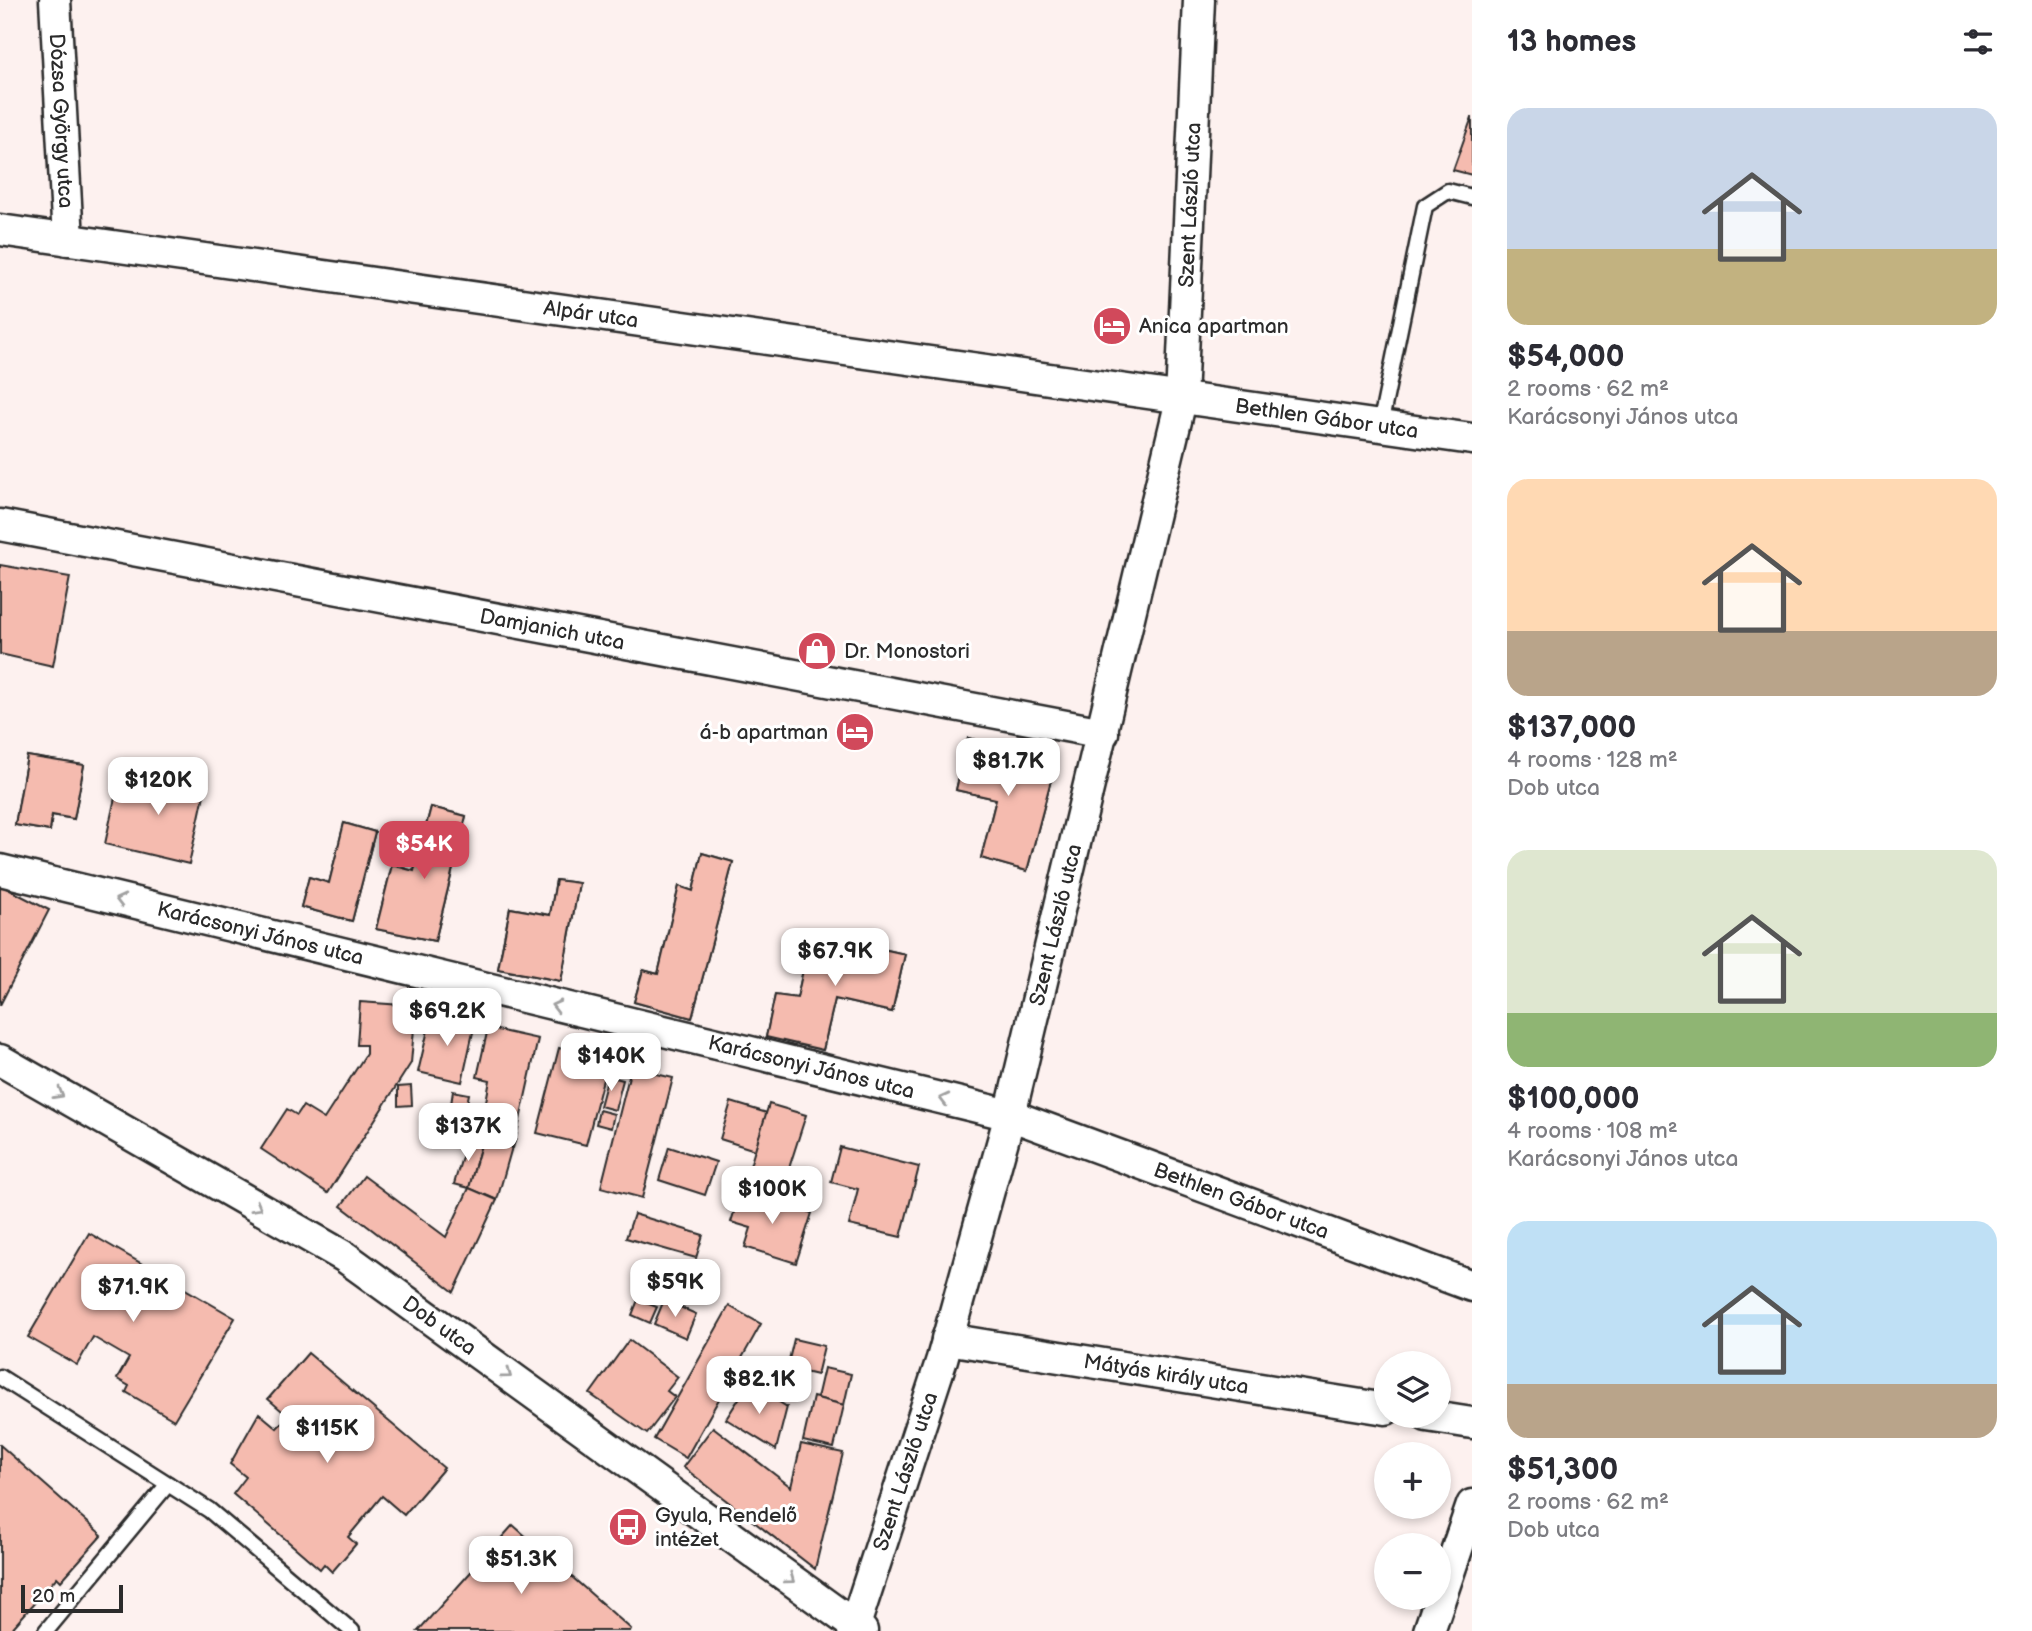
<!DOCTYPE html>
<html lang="en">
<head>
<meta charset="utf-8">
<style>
	body { margin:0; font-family:"Balsamiq Sans",sans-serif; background:#f2f2f3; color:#2b2b33; height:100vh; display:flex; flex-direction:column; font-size:26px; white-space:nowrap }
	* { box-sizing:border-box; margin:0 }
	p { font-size:23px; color:#7c7c81 }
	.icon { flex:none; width:38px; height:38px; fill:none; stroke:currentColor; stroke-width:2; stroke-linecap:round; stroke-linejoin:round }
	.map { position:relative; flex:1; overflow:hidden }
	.sheet { display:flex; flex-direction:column; background:#fff; width:560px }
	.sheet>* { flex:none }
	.controls { position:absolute; left:1374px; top:1351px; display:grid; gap:14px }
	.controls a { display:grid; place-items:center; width:77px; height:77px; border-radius:50%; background:#fff; box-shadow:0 4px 10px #0003; font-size:35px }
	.scale { position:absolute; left:21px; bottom:18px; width:102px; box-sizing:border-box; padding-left:7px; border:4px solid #2b2b2b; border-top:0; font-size:19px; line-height:24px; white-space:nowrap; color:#2b2b2b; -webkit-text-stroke:5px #fff; paint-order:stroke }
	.price { position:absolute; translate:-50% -60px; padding:0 16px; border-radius:14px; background:#fff; color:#222; font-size:23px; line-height:46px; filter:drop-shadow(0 2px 4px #0008) }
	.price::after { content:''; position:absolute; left:50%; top:42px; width:21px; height:16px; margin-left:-10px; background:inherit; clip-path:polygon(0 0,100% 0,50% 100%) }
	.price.active { background:#d1495b; color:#fff }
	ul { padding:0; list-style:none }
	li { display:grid; align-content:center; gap:14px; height:371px; padding:0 35px }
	li span { display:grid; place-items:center; height:217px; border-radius:21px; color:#555 }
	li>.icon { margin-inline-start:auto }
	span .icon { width:126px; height:126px; fill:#fffc; stroke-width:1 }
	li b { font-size:30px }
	h2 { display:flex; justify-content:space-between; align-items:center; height:84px; padding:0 35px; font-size:30px }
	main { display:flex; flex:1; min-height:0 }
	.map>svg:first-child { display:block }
	.building { fill:#f5bbaf; stroke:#2b2b2b; stroke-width:2 }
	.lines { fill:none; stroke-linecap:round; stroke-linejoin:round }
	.service-casing { stroke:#2b2b2b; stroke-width:19 }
	.minor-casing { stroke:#2b2b2b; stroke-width:35 }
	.service { stroke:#fff; stroke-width:14 }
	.minor { stroke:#fff; stroke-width:30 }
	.oneway { stroke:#a0a0a0 }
	.labels { text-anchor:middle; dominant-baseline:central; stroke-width:6; stroke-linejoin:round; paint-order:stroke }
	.street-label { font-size:21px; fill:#2b2b2b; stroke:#fff }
	.poi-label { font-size:21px; fill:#2b2b2b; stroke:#fff; text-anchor:start }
</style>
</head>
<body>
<main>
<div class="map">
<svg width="1472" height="1631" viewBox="0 0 1472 1631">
	<rect width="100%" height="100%" fill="#fdf1ef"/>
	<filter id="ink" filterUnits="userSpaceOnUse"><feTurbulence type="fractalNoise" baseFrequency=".0143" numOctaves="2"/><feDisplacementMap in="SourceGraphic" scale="14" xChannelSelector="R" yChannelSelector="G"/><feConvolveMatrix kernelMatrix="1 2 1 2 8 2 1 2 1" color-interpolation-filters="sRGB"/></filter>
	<g filter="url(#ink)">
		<g class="building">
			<polygon points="1472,117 1472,175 1453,170"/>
			<polygon points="0,565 70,577 53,666 0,654"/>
			<polygon points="968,738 1056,761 1027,871 981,858 996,799 956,790"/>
			<polygon points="968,738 1056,761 1027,871 981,858 996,799 956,790"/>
			<polygon points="27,756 84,765 74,819 52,815 50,831 15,825"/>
			<polygon points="27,756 84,765 74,819 52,815 50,831 15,825"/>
			<polygon points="165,773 207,781 189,864 105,844 119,779 163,790"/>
			<polygon points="431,807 466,816 435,941 376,929 392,865 414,871"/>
			<polygon points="431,807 466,816 435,941 376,929 392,865 414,871"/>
			<polygon points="344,823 375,832 352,921 301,907 309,877 329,883"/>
			<polygon points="344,823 375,832 352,921 301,907 309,877 329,883"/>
			<polygon points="702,853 733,862 692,1018 634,1002 643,970 658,974 679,886 693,891"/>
			<polygon points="702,853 733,862 692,1018 634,1002 643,970 658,974 679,886 693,891"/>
			<polygon points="556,880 579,883 561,981 498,969 510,908 550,915"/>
			<polygon points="556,880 579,883 561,981 498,969 510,908 550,915"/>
			<polygon points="0,885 49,910 0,1005"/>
			<polygon points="811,933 905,954 892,1012 835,999 823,1050 766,1037 775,995 797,998"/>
			<polygon points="811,933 905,954 892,1012 835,999 823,1050 766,1037 775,995 797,998"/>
			<polygon points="360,1002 416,1006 411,1063 328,1193 261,1149 287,1109 297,1115 303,1106 324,1119 366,1054 366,1045 357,1045"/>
			<polygon points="432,1013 475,1023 462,1082 418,1072"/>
			<polygon points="488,1028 538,1039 516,1138 489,1132 494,1109 485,1107 490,1080 477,1077"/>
			<polygon points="559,1048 608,1060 586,1145 537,1133"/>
			<polygon points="631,1068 673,1078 642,1198 601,1187"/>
			<polygon points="608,1076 623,1080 615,1110 600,1106"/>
			<polygon points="411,1086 412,1105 398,1106 398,1087"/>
			<polygon points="453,1091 469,1094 465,1113 450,1111"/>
			<polygon points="731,1102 767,1113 755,1150 720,1139"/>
			<polygon points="769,1104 806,1115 782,1190 746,1179"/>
			<polygon points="599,1110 614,1114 611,1128 596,1124"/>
			<polygon points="485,1131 516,1138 513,1148 482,1141"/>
			<polygon points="468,1137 482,1141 469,1188 454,1184"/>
			<polygon points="482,1141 512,1147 497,1200 469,1188"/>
			<polygon points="669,1147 716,1162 705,1195 659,1180"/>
			<polygon points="840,1147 919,1167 901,1237 849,1225 858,1189 831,1182"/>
			<polygon points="364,1176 446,1237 469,1188 497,1200 454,1292 341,1206"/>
			<polygon points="741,1190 812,1213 796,1263 745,1247 751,1228 731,1222"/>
			<polygon points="634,1214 703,1235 696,1258 626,1238"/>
			<polygon points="89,1233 235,1318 174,1420 126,1392 129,1386 117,1379 129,1358 93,1337 77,1365 28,1337"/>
			<polygon points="638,1300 657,1307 650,1323 632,1315"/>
			<polygon points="664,1300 696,1314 686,1338 654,1324"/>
			<polygon points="729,1306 761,1324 686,1458 654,1439"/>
			<polygon points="794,1339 824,1346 817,1375 787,1368"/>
			<polygon points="629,1340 678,1377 667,1391 675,1397 647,1434 590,1394"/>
			<polygon points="308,1353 444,1468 404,1515 382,1496 348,1537 356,1544 332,1572 324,1564 320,1569 233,1494 246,1477 230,1464 259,1413 277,1428 288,1416 268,1399"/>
			<polygon points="824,1368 851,1374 844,1405 817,1398"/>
			<polygon points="749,1383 787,1407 776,1450 726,1419"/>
			<polygon points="813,1397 844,1405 834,1448 803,1441"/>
			<polygon points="713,1427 791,1487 801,1444 843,1453 815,1569 683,1467"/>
			<polygon points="0,1445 102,1535 61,1581 57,1577 10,1631 0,1631"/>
			<polygon points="513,1525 631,1629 630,1631 418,1631"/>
		</g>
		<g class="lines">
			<g class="service-casing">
				<g id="service">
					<polyline points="1380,426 1425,206 1448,191 1472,197"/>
					<polyline points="0,1377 209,1510 352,1631"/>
					<polyline points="46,1631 168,1484"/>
				</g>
			</g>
			<g class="minor-casing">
				<g id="minor">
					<path id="s1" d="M55,0L68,240"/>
					<path id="s2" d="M0,230L1472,439"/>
					<path id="s3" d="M0,525L1103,733"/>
					<path id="s4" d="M0,870L1010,1115L1472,1286"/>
					<path id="s5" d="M0,1060L345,1257L862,1631"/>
					<path id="s6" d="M947,1339L1386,1409"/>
					<polyline points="1427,1416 1472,1423"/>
					<path id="s7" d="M853,1631L942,1359L1010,1115L1181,400L1199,0"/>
					<polyline points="1429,1631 1472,1505"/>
				</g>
			</g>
			<use href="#service" class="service"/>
			<use href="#minor" class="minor"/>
		</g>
		<defs><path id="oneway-chevron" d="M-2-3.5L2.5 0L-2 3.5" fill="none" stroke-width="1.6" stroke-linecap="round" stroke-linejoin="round" transform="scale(1.75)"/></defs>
		<g class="oneway">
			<use href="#oneway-chevron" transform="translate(120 900) rotate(-166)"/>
			<use href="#oneway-chevron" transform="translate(556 1006) rotate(-166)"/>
			<use href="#oneway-chevron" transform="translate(59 1094) rotate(30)"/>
			<use href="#oneway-chevron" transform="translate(944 1099) rotate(-166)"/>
			<use href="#oneway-chevron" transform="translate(257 1207) rotate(30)"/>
			<use href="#oneway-chevron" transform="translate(507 1374) rotate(36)"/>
			<use href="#oneway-chevron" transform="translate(790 1579) rotate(36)"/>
		</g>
	</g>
	<defs>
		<g id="hotel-disc" transform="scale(2.0125)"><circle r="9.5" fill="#d1495b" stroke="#fff"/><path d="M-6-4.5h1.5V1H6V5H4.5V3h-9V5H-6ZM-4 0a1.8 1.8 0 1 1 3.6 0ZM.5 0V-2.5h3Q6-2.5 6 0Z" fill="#fff"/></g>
		<g id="shop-disc" transform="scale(2.0125)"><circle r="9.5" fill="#d1495b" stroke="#fff"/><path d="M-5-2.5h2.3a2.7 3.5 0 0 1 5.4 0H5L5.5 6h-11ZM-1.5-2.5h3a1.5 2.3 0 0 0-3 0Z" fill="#fff"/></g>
		<g id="bus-disc" transform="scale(2.0125)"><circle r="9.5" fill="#d1495b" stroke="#fff"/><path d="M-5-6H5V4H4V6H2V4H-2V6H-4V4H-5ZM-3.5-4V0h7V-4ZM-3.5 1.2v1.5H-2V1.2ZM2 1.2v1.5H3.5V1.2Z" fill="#fff"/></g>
	</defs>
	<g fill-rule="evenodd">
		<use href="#hotel-disc" x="1112" y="326"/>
		<use href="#shop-disc" x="817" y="651"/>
		<use href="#hotel-disc" x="855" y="732"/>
		<use href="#bus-disc" x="628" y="1527"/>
	</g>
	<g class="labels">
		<g class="street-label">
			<text stroke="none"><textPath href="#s1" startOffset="121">Dózsa György utca</textPath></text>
			<text stroke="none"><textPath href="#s7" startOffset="1470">Szent László utca</textPath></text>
			<text stroke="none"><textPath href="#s2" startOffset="597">Alpár utca</textPath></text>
			<text stroke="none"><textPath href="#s2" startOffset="1340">Bethlen Gábor utca</textPath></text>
			<text stroke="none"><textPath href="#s3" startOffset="562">Damjanich utca</textPath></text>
			<text stroke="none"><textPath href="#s7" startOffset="735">Szent László utca</textPath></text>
			<text stroke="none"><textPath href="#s4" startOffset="268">Karácsonyi János utca</textPath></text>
			<text stroke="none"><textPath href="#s4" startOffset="835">Karácsonyi János utca</textPath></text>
			<text stroke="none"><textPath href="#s4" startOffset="1286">Bethlen Gábor utca</textPath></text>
			<text stroke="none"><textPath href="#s5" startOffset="514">Dob utca</textPath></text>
			<text stroke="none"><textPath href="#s6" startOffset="222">Mátyás király utca</textPath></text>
			<text stroke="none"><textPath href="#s7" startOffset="168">Szent László utca</textPath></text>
		</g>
		<g class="poi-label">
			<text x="1139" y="326">Anica apartman</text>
			<text x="844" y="651">Dr. Monostori</text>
			<text x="828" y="732" text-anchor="end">á-b apartman</text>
			<text x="655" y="1515">Gyula, Rendelő<tspan x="655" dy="24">intézet</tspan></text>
		</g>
	</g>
</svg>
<div class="controls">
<a><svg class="icon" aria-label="layers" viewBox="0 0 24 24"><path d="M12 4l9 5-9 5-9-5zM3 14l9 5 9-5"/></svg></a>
<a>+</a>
<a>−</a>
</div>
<div class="scale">20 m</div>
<b class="price" style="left:1008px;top:798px">$81.7K</b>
<b class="price" style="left:158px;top:817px">$120K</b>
<b class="price active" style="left:424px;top:881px">$54K</b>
<b class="price" style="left:835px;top:988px">$67.9K</b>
<b class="price" style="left:447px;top:1048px">$69.2K</b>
<b class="price" style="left:611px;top:1093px">$140K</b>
<b class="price" style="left:468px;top:1163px">$137K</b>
<b class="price" style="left:772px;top:1226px">$100K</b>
<b class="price" style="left:675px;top:1319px">$59K</b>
<b class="price" style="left:133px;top:1324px">$71.9K</b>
<b class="price" style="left:759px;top:1416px">$82.1K</b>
<b class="price" style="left:327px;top:1465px">$115K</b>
<b class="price" style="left:521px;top:1596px">$51.3K</b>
</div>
<section class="sheet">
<h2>13 homes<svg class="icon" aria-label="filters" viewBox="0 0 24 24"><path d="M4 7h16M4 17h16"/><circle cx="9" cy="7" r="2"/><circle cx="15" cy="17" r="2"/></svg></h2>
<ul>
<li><span style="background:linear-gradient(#c9d6e8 65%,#c2b280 0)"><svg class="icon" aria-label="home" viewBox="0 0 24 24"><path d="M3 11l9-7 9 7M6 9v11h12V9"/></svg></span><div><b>$54,000</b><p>2 rooms · 62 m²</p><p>Karácsonyi János utca</p></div></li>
<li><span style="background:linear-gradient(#ffd9b3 70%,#b9a48a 0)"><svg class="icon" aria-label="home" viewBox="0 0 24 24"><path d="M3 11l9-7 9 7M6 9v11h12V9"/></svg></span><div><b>$137,000</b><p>4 rooms · 128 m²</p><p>Dob utca</p></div></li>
<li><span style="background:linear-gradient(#dfe7d0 75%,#8fb573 0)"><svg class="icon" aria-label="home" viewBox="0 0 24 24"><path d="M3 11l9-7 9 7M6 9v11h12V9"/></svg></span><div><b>$100,000</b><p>4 rooms · 108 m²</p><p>Karácsonyi János utca</p></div></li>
<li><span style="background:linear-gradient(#bfe0f5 75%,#b9a48a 0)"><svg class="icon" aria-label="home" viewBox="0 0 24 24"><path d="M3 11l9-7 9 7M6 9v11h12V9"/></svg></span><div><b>$51,300</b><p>2 rooms · 62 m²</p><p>Dob utca</p></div></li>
</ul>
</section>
</main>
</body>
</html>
